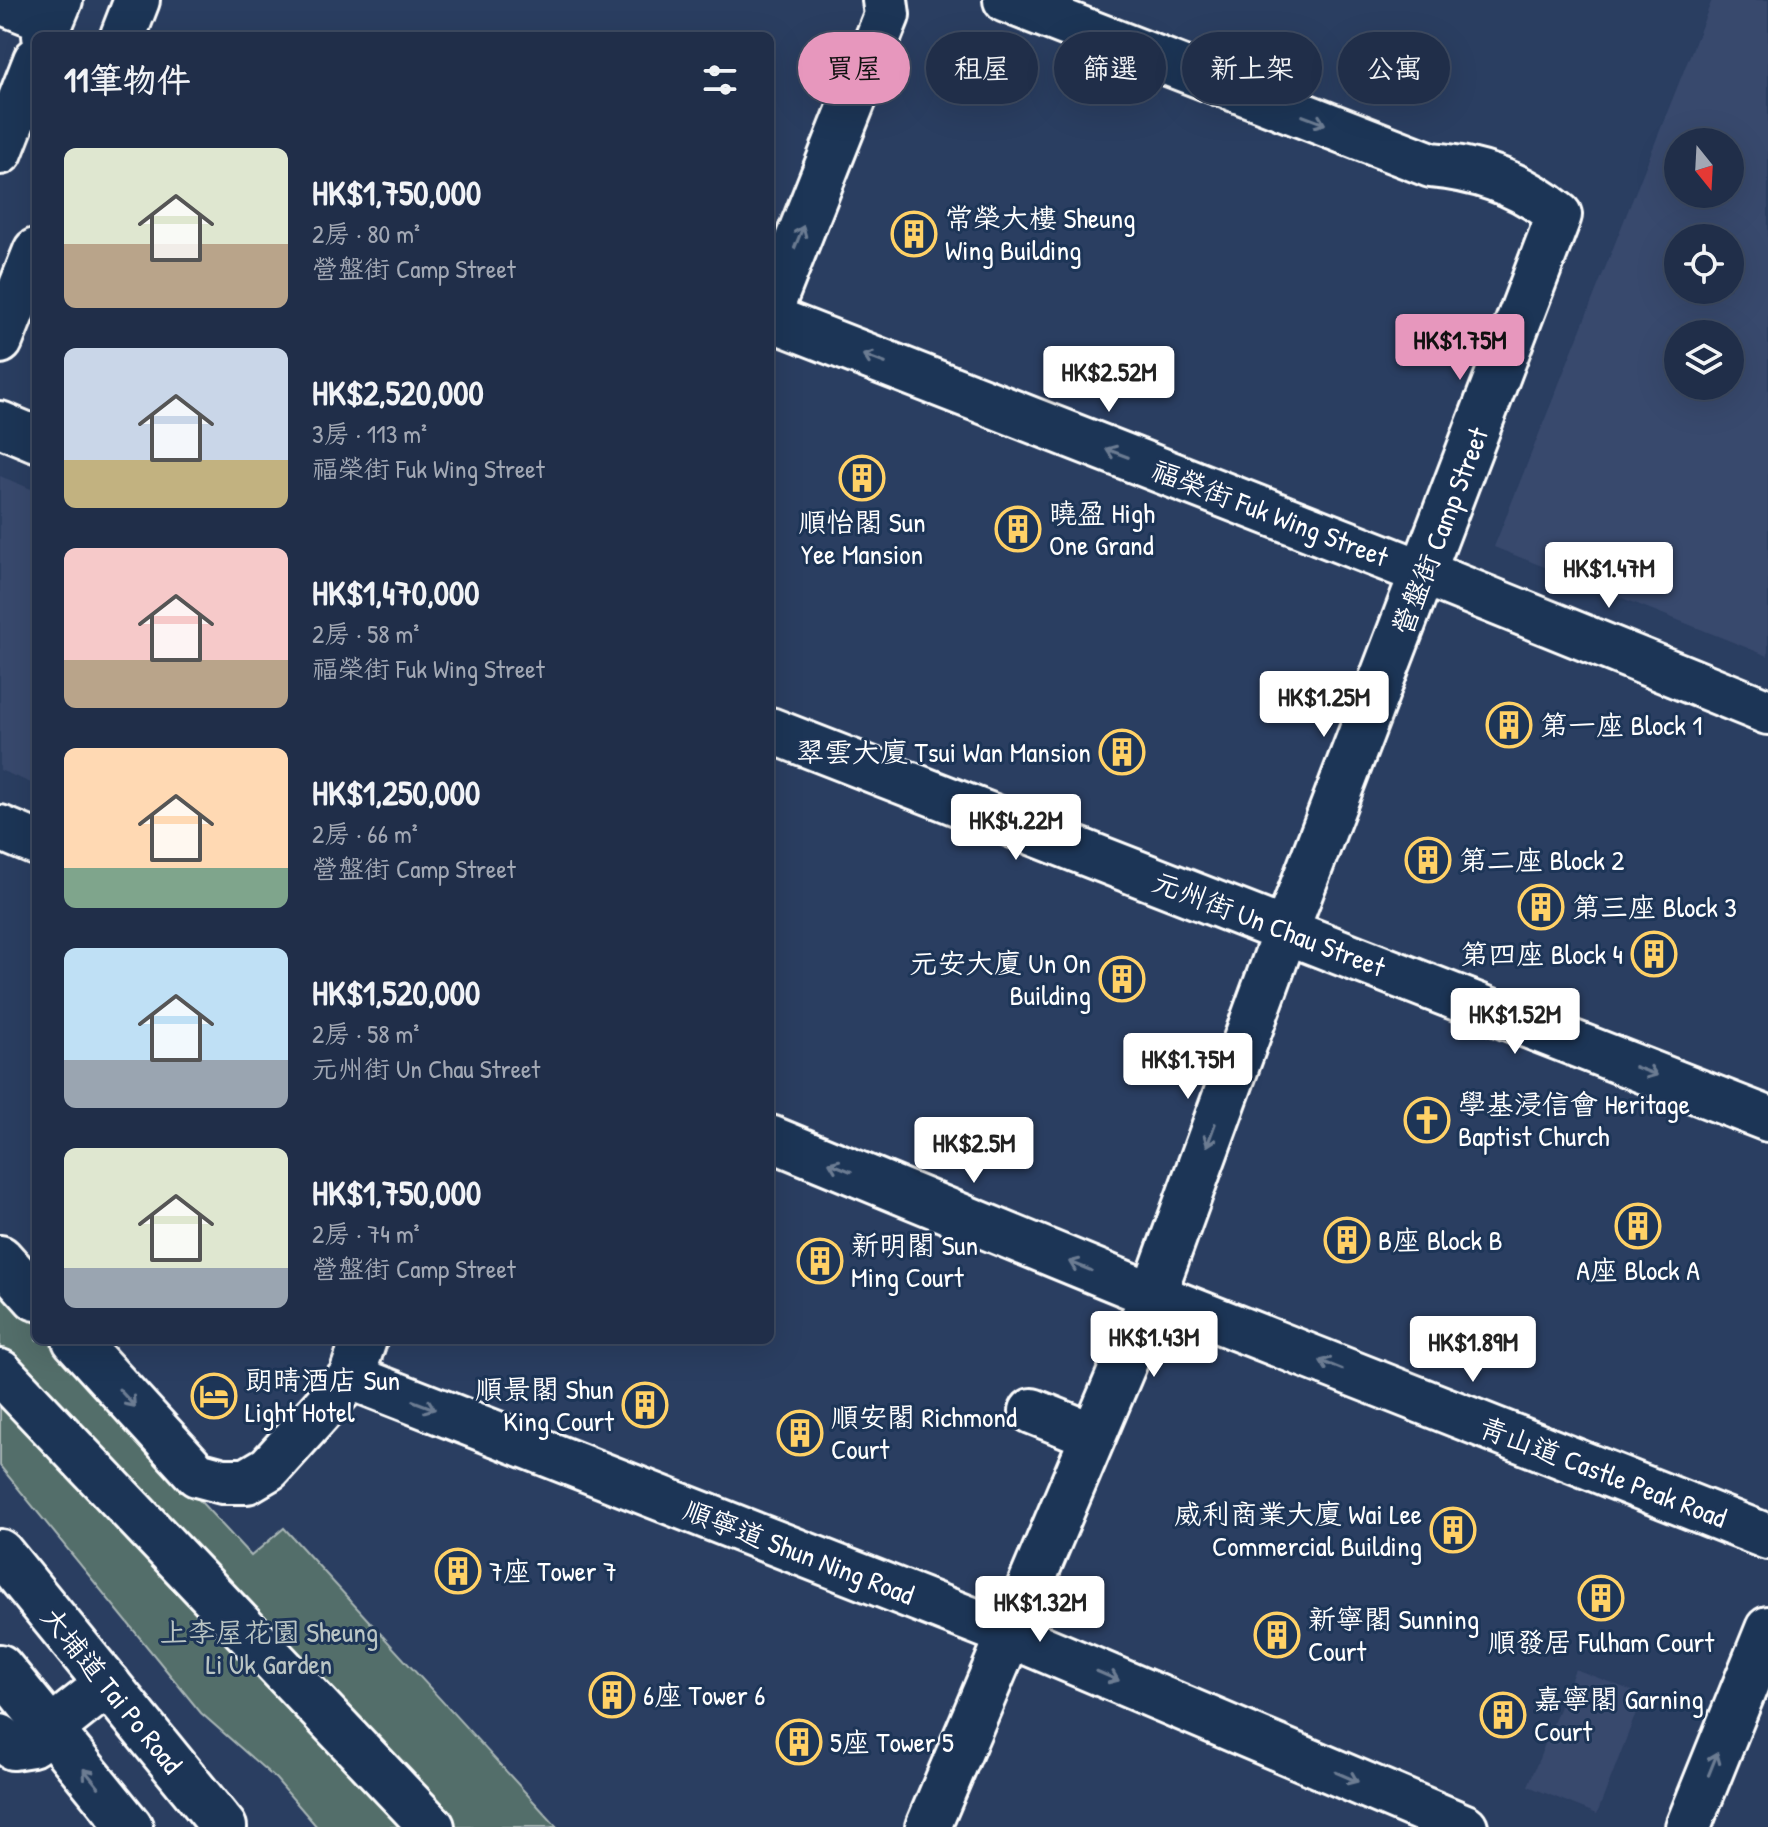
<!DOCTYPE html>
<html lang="zh-TW">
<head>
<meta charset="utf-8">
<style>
	body { margin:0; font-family:"Patrick Hand","LXGW WenKai TC",sans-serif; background:#2d3a53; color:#f1f3f6; height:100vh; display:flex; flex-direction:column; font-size:30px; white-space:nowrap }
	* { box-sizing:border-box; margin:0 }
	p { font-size:26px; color:#a2a8b4 }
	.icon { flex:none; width:44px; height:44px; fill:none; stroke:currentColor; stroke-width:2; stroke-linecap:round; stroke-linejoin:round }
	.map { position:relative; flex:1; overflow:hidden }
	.panel { position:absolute; left:32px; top:32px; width:742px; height:1312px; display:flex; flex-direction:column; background:#202e49; border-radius:12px; box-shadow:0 8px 32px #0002,0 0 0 2px #3d4a61 }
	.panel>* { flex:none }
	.guide { position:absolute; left:798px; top:32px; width:760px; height:72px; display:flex; gap:16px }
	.needle { width:52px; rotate:162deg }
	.buttons { position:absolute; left:1664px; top:128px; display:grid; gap:16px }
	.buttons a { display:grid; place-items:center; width:80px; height:80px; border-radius:50%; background:#202e49; box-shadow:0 8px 32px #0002,0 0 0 2px #3d4a61; font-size:40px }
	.price { position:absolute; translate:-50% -68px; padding:0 18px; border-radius:8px; background:#fff; color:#222; font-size:26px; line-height:52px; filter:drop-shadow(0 2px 4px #0008) }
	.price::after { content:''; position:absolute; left:50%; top:48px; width:24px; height:18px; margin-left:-12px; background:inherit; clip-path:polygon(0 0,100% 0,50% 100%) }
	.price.current { background:#e797bd; color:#111 }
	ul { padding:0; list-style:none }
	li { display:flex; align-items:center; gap:24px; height:200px; padding:0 32px }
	li span { display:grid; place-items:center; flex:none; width:224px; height:160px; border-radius:12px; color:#555 }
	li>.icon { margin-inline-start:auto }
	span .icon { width:96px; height:96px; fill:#fffc; stroke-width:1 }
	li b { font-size:34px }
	h2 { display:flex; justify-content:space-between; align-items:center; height:96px; padding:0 32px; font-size:34px }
	.tag { padding:0 28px; border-radius:36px; background:#202e49; box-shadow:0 8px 32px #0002,0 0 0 2px #3d4a61; font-size:28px; line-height:72px }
	.tag.current { background:#e797bd; color:#111 }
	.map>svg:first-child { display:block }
	.built { fill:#39496d; fill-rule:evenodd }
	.green { fill:#536e6b; stroke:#a9b6b5; stroke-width:2 }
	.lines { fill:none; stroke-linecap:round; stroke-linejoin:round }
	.minor-casing { stroke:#fff; stroke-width:50 }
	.major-casing { stroke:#fff; stroke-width:50 }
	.minor { stroke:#1d3557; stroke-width:44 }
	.major { stroke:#1d3557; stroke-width:44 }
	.oneway { stroke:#6c7c92 }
	.labels { text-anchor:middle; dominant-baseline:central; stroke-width:6; stroke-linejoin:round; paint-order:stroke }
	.poi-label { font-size:28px; fill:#fff; stroke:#1d3557; text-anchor:start }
	.street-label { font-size:28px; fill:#fff; stroke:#1d3557 }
	.park-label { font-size:28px; fill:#bac5c4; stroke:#1d3557 }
</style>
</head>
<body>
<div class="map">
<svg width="1768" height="1827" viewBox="0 0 1768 1827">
	<rect width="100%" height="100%" fill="#2a3e61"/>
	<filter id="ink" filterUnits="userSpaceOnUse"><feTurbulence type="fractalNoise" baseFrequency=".0125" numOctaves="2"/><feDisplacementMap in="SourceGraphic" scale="16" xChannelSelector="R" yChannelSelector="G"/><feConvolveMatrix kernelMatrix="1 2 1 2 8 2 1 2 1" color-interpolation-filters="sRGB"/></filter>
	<g filter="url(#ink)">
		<g class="built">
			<path d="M1712,0H1768V656L1494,547ZM1678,142H1730V194H1678ZM1678,238H1730V290H1678ZM1678,334H1730V386H1678Z"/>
			<polygon points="0,476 36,491 36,785 0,770"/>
			<polygon points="1575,1669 1643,1695 1597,1814 1528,1786"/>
		</g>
		<polygon class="green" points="0,1285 36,1324 36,1340 51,1340 251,1556 284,1528 557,1827 317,1827 276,1779 201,1713 0,1466"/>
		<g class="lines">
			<g class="minor-casing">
				<g id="minor">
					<polyline points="0,1 51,21"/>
					<polyline points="770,310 887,15 885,0"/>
					<polyline points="770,318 1424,573 1768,712"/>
					<polyline points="0,1258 36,1298"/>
					<polyline points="75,1340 197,1474 223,1481 247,1481 269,1468 351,1377 364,1340"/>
					<polyline points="0,1372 432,1827"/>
					<polyline points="351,1377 1008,1634 1465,1827"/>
					<polyline points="1032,1411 1092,1435"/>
					<polyline points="0,1737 13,1747 32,1744 108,1684"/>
					<path d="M928,1827L1153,1295L1286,930L1559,215C1523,185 1478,169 1431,165L1006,0"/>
					<polyline points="1688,1827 1768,1629"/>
				</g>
			</g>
			<g class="major-casing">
				<g id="major">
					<polyline points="45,36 60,0"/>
					<polyline points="123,36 137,0"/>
					<polyline points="0,152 36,60"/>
					<polyline points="0,341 36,251"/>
					<polyline points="0,424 36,439"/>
					<polyline points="770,730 1768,1119"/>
					<polyline points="0,828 36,843"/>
					<polyline points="770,1138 1153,1295 1768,1537"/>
					<polyline points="0,1552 224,1827"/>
					<polyline points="0,1667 130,1827"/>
				</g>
			</g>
			<use href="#minor" class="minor"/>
			<use href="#major" class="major"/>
		</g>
		<defs><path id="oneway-shaft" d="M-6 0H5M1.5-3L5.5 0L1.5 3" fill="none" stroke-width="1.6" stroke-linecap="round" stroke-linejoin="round" transform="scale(2)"/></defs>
		<g class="oneway">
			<use href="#oneway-shaft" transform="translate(1314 120) rotate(21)"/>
			<use href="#oneway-shaft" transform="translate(799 237) rotate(-68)"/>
			<use href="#oneway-shaft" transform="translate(874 359) rotate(-159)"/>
			<use href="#oneway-shaft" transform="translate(1117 453) rotate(-159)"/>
			<use href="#oneway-shaft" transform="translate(1646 1071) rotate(21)"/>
			<use href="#oneway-shaft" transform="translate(1211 1135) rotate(110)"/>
			<use href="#oneway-shaft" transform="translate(840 1167) rotate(-158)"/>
			<use href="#oneway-shaft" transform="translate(1080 1266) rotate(-158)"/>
			<use href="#oneway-shaft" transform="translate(1331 1365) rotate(-158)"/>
			<use href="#oneway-shaft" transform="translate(127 1398) rotate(48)"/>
			<use href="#oneway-shaft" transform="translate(424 1405) rotate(21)"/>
			<use href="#oneway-shaft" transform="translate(1108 1676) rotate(23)"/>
			<use href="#oneway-shaft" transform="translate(1713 1764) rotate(-68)"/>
			<use href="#oneway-shaft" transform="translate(1347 1777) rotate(23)"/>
			<use href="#oneway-shaft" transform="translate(91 1778) rotate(-129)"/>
		</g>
	</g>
	<defs>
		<g id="building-ring" transform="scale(2.3)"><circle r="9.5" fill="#1d3557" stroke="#ffd166" stroke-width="1.5"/><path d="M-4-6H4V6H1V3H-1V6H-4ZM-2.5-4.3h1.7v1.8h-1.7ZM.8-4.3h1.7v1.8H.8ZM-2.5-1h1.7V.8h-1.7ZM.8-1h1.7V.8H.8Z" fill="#ffd166"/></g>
		<g id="church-ring" transform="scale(2.3)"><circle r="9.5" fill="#1d3557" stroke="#ffd166" stroke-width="1.5"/><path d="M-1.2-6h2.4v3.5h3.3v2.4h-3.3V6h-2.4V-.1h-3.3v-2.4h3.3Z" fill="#ffd166"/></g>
		<g id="hotel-ring" transform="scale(2.3)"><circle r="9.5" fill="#1d3557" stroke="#ffd166" stroke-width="1.5"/><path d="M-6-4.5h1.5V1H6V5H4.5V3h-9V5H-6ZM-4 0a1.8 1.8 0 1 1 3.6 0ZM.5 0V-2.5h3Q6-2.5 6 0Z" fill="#ffd166"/></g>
	</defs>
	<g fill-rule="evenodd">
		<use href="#building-ring" x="914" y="234"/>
		<use href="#building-ring" x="862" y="478"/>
		<use href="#building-ring" x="1018" y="529"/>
		<use href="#building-ring" x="1509" y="725"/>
		<use href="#building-ring" x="1122" y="752"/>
		<use href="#building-ring" x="1428" y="860"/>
		<use href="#building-ring" x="1541" y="907"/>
		<use href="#building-ring" x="1654" y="954"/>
		<use href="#building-ring" x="1122" y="979"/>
		<use href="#church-ring" x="1427" y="1120"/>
		<use href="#building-ring" x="1638" y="1226"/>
		<use href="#building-ring" x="1347" y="1240"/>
		<use href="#building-ring" x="820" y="1261"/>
		<use href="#hotel-ring" x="214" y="1396"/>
		<use href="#building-ring" x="645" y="1405"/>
		<use href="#building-ring" x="800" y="1433"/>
		<use href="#building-ring" x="1453" y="1530"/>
		<use href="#building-ring" x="458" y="1571"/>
		<use href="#building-ring" x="1601" y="1598"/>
		<use href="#building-ring" x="1277" y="1635"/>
		<use href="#building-ring" x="612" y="1695"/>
		<use href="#building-ring" x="1503" y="1715"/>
		<use href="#building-ring" x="799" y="1742"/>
	</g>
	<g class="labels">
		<g class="poi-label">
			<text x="945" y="218">常榮大樓 Sheung<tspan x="945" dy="32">Wing Building</tspan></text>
			<text x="1049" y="513">曉盈 High<tspan x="1049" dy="32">One Grand</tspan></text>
			<text x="862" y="522" text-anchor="middle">順怡閣 Sun<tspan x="862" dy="32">Yee Mansion</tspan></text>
			<text x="1540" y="725">第一座 Block 1</text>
			<text x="1091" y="752" text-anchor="end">翠雲大廈 Tsui Wan Mansion</text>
			<text x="1459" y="860">第二座 Block 2</text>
			<text x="1572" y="907">第三座 Block 3</text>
			<text x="1623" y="954" text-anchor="end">第四座 Block 4</text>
			<text x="1091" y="963" text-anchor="end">元安大廈 Un On<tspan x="1091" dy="32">Building</tspan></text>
			<text x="1458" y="1104">學基浸信會 Heritage<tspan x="1458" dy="32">Baptist Church</tspan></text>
			<text x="1378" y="1240">B座 Block B</text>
			<text x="851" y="1245">新明閣 Sun<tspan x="851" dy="32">Ming Court</tspan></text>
			<text x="1638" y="1270" text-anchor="middle">A座 Block A</text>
			<text x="245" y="1380">朗晴酒店 Sun<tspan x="245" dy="32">Light Hotel</tspan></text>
			<text x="614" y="1389" text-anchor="end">順景閣 Shun<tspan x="614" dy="32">King Court</tspan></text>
			<text x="831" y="1417">順安閣 Richmond<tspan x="831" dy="32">Court</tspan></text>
			<text x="1422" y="1514" text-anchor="end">威利商業大廈 Wai Lee<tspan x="1422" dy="32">Commercial Building</tspan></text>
			<text x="489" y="1571">7座 Tower 7</text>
			<text x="1308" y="1619">新寧閣 Sunning<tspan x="1308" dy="32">Court</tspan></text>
			<text x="1601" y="1642" text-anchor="middle">順發居 Fulham Court</text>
			<text x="643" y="1695">6座 Tower 6</text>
			<text x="1534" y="1699">嘉寧閣 Garning<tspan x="1534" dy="32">Court</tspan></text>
			<text x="830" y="1742">5座 Tower 5</text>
		</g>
		<g class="street-label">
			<text transform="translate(1270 513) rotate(21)">福榮街 Fuk Wing Street</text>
			<text transform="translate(1440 531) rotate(-69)">營盤街 Camp Street</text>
			<text transform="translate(1269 924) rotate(21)">元州街 Un Chau Street</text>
			<text transform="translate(1603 1472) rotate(21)">青山道 Castle Peak Road</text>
			<text transform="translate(799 1552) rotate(21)">順寧道 Shun Ning Road</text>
			<text transform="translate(112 1690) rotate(51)">大埔道 Tai Po Road</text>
		</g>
		<g class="park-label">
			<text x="269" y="1632">上李屋花園 Sheung<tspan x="269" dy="32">Li Uk Garden</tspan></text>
		</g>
	</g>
</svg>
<div class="buttons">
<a><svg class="needle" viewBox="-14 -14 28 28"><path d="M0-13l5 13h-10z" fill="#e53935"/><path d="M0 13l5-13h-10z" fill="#a2a8b4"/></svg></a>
<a><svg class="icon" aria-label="locate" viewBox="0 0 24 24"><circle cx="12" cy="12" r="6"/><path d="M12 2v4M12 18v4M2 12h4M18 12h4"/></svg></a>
<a><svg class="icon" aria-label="layers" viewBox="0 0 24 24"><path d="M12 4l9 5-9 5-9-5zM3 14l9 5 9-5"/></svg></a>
</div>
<b class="price current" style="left:1460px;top:382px">HK$1.75M</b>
<b class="price" style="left:1109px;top:414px">HK$2.52M</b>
<b class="price" style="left:1609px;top:610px">HK$1.47M</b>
<b class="price" style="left:1324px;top:739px">HK$1.25M</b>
<b class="price" style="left:1016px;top:862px">HK$4.22M</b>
<b class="price" style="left:1515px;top:1056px">HK$1.52M</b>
<b class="price" style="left:1188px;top:1101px">HK$1.75M</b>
<b class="price" style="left:974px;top:1185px">HK$2.5M</b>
<b class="price" style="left:1154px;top:1379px">HK$1.43M</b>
<b class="price" style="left:1473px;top:1384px">HK$1.89M</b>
<b class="price" style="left:1040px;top:1644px">HK$1.32M</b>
<div class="guide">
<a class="tag current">買屋</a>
<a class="tag">租屋</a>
<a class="tag">篩選</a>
<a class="tag">新上架</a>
<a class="tag">公寓</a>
</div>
<section class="panel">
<h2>11筆物件<svg class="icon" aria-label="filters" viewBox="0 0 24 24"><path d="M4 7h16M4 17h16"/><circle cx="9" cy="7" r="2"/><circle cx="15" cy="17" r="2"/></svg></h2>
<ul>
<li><span style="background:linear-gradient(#dfe7d0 60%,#b9a48a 0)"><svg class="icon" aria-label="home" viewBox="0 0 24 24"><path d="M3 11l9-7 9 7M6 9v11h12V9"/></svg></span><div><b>HK$1,750,000</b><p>2房 · 80 m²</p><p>營盤街 Camp Street</p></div></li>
<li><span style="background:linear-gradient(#c9d6e8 70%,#c2b280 0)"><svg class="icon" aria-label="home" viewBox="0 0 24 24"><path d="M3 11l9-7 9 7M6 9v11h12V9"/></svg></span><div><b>HK$2,520,000</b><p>3房 · 113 m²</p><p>福榮街 Fuk Wing Street</p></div></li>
<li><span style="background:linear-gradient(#f6c9c9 70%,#b9a48a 0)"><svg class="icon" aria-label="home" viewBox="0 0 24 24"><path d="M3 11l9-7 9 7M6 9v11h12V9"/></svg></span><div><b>HK$1,470,000</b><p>2房 · 58 m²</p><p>福榮街 Fuk Wing Street</p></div></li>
<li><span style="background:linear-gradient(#ffd9b3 75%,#7fa58c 0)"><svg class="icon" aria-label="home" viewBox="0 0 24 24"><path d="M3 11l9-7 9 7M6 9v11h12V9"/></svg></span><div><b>HK$1,250,000</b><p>2房 · 66 m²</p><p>營盤街 Camp Street</p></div></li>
<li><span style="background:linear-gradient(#bfe0f5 70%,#9aa5b1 0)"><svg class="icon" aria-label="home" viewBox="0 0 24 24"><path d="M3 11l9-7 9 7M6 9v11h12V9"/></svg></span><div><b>HK$1,520,000</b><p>2房 · 58 m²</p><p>元州街 Un Chau Street</p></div></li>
<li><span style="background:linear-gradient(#dfe7d0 75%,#9aa5b1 0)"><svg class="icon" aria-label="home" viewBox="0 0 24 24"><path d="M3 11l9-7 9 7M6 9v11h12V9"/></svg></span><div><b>HK$1,750,000</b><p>2房 · 74 m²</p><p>營盤街 Camp Street</p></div></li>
</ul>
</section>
</div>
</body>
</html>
